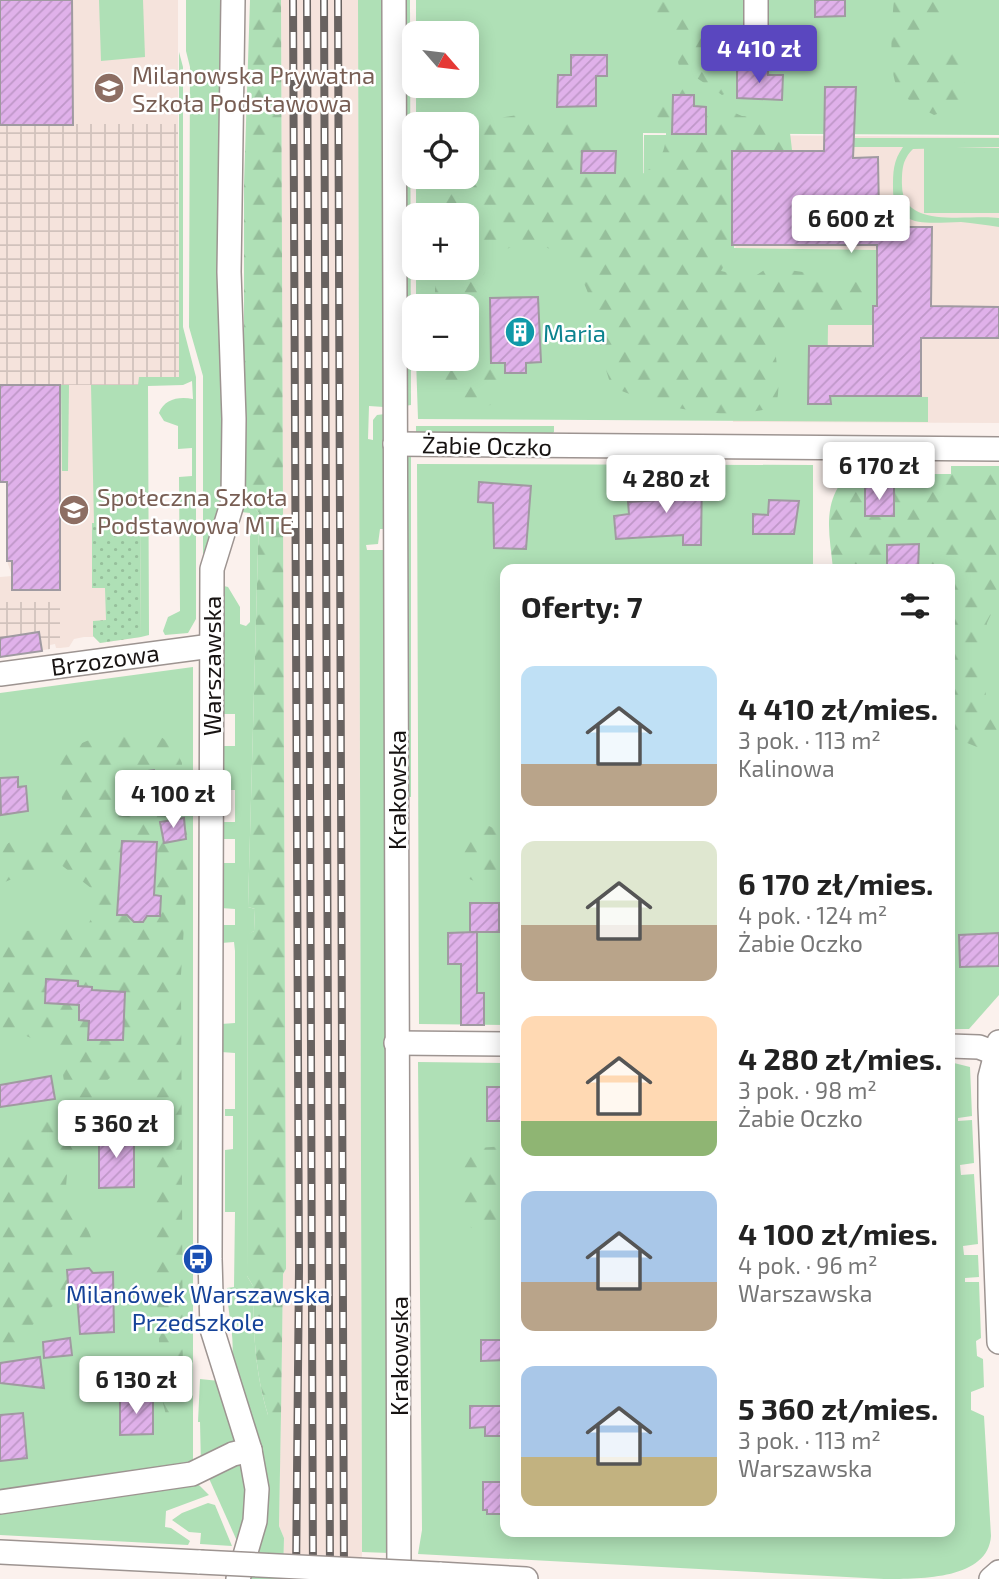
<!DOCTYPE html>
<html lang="pl">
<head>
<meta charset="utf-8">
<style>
	body { margin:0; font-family:"Exo 2",sans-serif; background:#f2f2f2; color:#222; height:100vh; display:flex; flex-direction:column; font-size:26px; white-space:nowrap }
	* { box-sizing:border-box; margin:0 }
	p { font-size:23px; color:#767676 }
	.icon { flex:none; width:38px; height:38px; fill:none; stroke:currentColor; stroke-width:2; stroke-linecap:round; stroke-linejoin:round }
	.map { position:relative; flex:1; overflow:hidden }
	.panel { position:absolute; left:500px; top:564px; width:455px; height:973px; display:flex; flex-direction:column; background:#fff; border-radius:14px; box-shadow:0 4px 18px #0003 }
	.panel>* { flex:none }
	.needle { width:46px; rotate:118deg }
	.buttons { position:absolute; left:402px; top:21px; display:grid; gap:14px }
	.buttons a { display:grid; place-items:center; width:77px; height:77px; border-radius:14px; background:#fff; box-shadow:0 4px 18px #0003; font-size:35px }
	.price { position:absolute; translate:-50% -60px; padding:0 16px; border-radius:7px; background:#fff; color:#222; font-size:23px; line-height:46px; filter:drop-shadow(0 2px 4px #0008) }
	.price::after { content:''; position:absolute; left:50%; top:42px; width:21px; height:16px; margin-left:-10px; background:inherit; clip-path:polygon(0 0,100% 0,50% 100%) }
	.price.current { background:#5a47bf; color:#fff }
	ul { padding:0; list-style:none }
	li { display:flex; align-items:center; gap:21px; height:175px; padding:0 21px }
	li span { display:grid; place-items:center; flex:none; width:196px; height:140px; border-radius:14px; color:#555 }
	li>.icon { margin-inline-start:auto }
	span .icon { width:84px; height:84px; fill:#fffc; stroke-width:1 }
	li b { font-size:30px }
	h2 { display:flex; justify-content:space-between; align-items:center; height:84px; padding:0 21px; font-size:30px }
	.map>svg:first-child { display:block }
	.built { fill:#f5e3dc }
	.industrial { fill:url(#industrial-grid) }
	.green { fill:#afe0b6 }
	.forest { fill:url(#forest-firs) }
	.park { fill:url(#park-dots) }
	.building { fill:url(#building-hatch); stroke:#a09aa1; stroke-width:2 }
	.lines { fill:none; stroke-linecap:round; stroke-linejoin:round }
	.minor-casing { stroke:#9d9491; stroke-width:26 }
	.minor { stroke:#fff; stroke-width:23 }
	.rail-casing { stroke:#686260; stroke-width:8 }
	.rail { stroke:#fff; stroke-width:5; stroke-dasharray:16; stroke-linecap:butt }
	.minor-bridge-casing { stroke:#9d9491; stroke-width:26; stroke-linecap:butt }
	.minor-bridge { stroke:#fff; stroke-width:23 }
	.labels { text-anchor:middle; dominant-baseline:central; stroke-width:5; stroke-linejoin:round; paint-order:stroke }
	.education-label { font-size:24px; fill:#785e54; stroke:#fff; text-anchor:start }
	.culture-label { font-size:24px; fill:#0d838f; stroke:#fff; text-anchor:start }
	.street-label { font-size:24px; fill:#171312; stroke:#fff }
	.transit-label { font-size:24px; fill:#164399; stroke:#fff }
</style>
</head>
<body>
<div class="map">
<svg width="999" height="1579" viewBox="0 0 999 1579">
	<defs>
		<pattern id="industrial-grid" width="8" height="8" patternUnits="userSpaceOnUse" patternTransform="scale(1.75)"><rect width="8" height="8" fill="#f5e3dc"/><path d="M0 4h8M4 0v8" fill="none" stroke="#d1c2bc"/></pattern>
		<pattern id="forest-firs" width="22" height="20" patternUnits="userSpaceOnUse" patternTransform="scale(1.75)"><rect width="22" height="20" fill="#afe0b6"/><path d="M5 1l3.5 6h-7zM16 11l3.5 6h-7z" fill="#96bf9b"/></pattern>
		<pattern id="park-dots" width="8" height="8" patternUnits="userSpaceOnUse" patternTransform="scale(1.75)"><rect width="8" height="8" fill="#afe0b6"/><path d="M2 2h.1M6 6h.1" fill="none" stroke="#96bf9b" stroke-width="1.8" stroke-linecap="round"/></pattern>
		<pattern id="building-hatch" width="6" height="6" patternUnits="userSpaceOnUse" patternTransform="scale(1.75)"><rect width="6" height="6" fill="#e0b1ea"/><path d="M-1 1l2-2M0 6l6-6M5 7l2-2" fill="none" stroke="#bf97c8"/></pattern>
	</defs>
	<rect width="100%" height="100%" fill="#fbf1ed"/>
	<g class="built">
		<polygon points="39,0 178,0 178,124 73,125"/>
		<polygon points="281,0 358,0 362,1579 283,1579 284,1538 279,1526 283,1274 286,1269"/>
		<polygon points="737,135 999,137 999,423 733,422"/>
		<polygon points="61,385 139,385 141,637 100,643 94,637 84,637 74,639 69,647 60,648 60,602 0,602 0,577 12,576 7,561 7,483 0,482 0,442 60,442"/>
	</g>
	<g class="industrial">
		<polygon points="0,0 73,124 178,124 179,377 139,377 139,385 0,385"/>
		<polygon points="0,602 60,602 60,648 56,648 55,644 50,645 50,649 0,657"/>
	</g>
	<g class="green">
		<polygon points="99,0 143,0 145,57 101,61"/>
		<polygon points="186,0 225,0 225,493 218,525 203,559 203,376 189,327 190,67 186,51"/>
		<polygon points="358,0 382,0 384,407 369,406 368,439 373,440 373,420 377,415 385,414 385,529 380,529 378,544 366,545 367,550 385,550 389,1553 362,1552"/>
		<polygon points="402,0 410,0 411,405 404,406"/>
		<polygon points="416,0 744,0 744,27 709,34 709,48 806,51 765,26 765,0 999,0 999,135 643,133 644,233 644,135 737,135 734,248 881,250 880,303 876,303 876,325 828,325 827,396 928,397 928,422 418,419 416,359 467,359 467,306 416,306 416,268 467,268 467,215 416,215 416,177 467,177 467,124 416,124 416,86 467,86 467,33 416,33"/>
		<path d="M179,52L183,67V327L196,377V619L188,633L165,635L163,631L168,617L180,611L179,477L192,476V448L178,449V426L164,421L159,413C164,399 179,396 193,399L192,381L183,385L148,386L149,635L141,637L140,523H94L91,385H138L139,377H179Z"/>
		<path d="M853,138H999V147L913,149C902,160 902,170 902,185C902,230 967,214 999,218V227C986,225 973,223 961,222C933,222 893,231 893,189C893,172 893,161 903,147H853Z"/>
		<rect x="924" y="148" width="75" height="65"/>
		<polygon points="61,385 69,385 68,471 62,471"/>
		<polygon points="416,426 554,426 554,432 551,435 416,434"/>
		<path d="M243,428H246L244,495L259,513L248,907L255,909L254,931L248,935L247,1276L253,1286C253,1330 255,1373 268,1415H281L279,1526L284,1538L283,1579H249L267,1488L266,1473L232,1358C235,1335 227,1311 227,1288L234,1287L235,1212H225V1150L233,1149V1116H225V1109H235V1053L221,1052V1024L235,1023V951L234,942L221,943V925H235V909L221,908V863H235V839H221V822H235V790H221V746H235V714H221L220,585L228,587L240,607V624L246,626L250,622V513L241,512Z"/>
		<polygon points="411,454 411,797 403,796 406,460"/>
		<polygon points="417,464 813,465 813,569 506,569 506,1025 419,1024"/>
		<polygon points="951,466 999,466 999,995 969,1029 950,1029"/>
		<polygon points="193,667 193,1463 0,1492 0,693"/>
		<path d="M418,1062L506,1063V1531H656L657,1534H680L681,1531H950V1062L970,1067L972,1116L958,1118V1121L972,1120L974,1163L960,1165L961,1175L974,1174L978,1244L963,1246L964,1255H978L979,1277L965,1278V1282H979L981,1338L976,1341L977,1356L983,1359L984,1387L971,1392V1410L984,1416L991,1536C988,1579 923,1579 884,1579L418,1554L422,1530Z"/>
		<polygon points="200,1379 219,1381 236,1440 201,1466 200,1422 198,1422"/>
		<polygon points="239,1461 243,1466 248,1509 237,1541 207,1474"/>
		<polygon points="195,1481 209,1495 166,1511 165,1527 171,1528 190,1541 188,1545 0,1535 0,1510"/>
		<polygon points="208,1503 215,1505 232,1546 200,1544 201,1533 189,1532 172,1520 182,1513"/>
	</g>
	<g class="forest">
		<path d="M250,0H281L286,1269L283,1274L281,1415H268C255,1373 253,1330 253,1286L247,1276L248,934L254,931L255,909L248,907L259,513L244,495V184Z"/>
		<polygon points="656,0 681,0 681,10 711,42 720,67 735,85 732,91 722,95 679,66 672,39 657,20"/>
		<path d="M894,0H959L950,18L926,27L919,40L927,54L936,57L949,49L962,58C969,88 965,107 934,115C920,108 907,101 898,88C888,73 892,19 894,0Z"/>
		<path d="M673,88L696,90L721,107L742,116L783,119L789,124L792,150H739L734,249L721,271L752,278L769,267L843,278L863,284V306L849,313L801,318L775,338C775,367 782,378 776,407C722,422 662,408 612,387C596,348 600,305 576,269C560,244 519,236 495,256C478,270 471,328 477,349C481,360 492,370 499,379L500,389L491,405L481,406L453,398L435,370V359H467V306H435V268H467V215H433L434,177H467V124H458L518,115L587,127L621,173L635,179C659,164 667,155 666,126L656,116L661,101Z"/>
		<path d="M887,474H999V597L987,623L981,665L987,701L999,715V756L950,736V569H833C830,537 822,507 843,480Z"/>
		<path d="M108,734H145L161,737L174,746L182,763V807L189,844L181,975L183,1404L175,1424L167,1419L162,1399L148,1126L124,1081L111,1077L98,1088C100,1114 82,1131 72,1154C66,1166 67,1184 65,1197L82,1212L94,1246L64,1296L37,1320L16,1344L0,1386V1244L4,1227L0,1145L63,1100C71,1053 39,1038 0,1027V937L22,931L86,928L94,914L91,888L56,861L0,884V849L14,839L33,842L56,827L62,799L56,767C68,747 86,740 108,734Z"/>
		<path d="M489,826L506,834V891C497,885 490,886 480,883C450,875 449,849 466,828Z"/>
		<polygon points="506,1146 506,1231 477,1232 460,1219 461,1168 477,1148"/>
	</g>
	<polygon class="park" points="92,523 140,523 141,637 100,643 93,636 93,621 106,620 105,588 92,588"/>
	<g class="building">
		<polygon points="0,0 72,0 73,125 0,125"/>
		<polygon points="815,0 845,0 845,16 815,17"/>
		<polygon points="571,55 607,55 607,76 596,76 596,106 557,107 558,75 571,75"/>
		<polygon points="737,70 768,70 768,75 783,75 782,100 737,98"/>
		<polygon points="825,87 856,87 853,158 878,157 879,214 900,214 900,227 932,227 931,306 999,307 999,338 921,338 921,396 830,396 831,404 808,404 809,346 873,346 873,306 877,306 877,245 732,245 732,151 824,151"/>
		<polygon points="673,95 694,95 694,106 706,107 706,134 672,134"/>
		<polygon points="582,151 616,151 615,173 581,173"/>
		<polygon points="538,297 541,362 526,363 526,373 505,373 505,363 491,363 490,298"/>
		<polygon points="0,385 60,385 60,590 12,590 12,561 7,561 7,482 0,482"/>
		<polygon points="684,475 702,476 701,545 683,545 683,535 616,539 614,516 629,514 628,502 660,500 671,486 683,486"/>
		<polygon points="479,482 531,486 526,549 494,548 493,503 478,502"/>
		<rect x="865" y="487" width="29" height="29"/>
		<polygon points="769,500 799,501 794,534 753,534 753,514 768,515"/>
		<polygon points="919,544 918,569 887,569 887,545"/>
		<polygon points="39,632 42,651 0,657 0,638"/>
		<polygon points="154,770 159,796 129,800 125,774"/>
		<polygon points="18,777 18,787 26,786 28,811 1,815 0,778"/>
		<polygon points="184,818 186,839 164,843 160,822"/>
		<polygon points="122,841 157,842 154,895 161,896 160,916 147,916 143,922 134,922 127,915 117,915"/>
		<polygon points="470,903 499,903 499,932 477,932 477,993 484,993 484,1025 461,1025 461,964 448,964 448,933 476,932 470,932"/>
		<polygon points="999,933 999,966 960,967 959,935"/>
		<polygon points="46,979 78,981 78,986 92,987 92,990 125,992 123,1040 88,1040 89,1021 79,1020 79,1005 45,1003"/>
		<polygon points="51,1076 55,1099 0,1107 0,1085"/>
		<rect x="487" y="1087" width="19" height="34"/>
		<polygon points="99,1132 134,1132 134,1187 99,1188"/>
		<polygon points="89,1268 93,1273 113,1272 114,1332 80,1334 77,1295 69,1296 67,1270"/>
		<polygon points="70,1338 72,1355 44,1358 43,1342"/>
		<polygon points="481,1340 506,1340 506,1360 481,1361"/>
		<polygon points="40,1357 44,1388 0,1383 0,1363"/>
		<polygon points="153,1397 153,1434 120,1435 120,1398"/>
		<polygon points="470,1406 506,1406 506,1436 485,1436 485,1427 470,1428"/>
		<polygon points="23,1413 27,1458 0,1461 0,1415"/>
		<polygon points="483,1482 506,1482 506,1514 487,1514 487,1510 483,1510"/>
	</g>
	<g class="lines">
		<g class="minor-casing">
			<g id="minor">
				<polyline points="233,0 229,272 234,419 233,501 212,569 210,1259 212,1329 250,1450 257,1489 255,1521 238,1579"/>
				<polyline points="394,0 399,1579"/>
				<polyline points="756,0 756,41 803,42"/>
				<polyline points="395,444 999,449"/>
				<polyline points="0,674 211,646"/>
				<polyline points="999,1042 990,1077 990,1107 999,1342"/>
				<polyline points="396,1043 506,1044"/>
				<polyline points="950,1046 979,1047 995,1053"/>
				<polyline points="0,1502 192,1474 233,1454 250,1450"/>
				<polyline points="0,1552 200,1562"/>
				<polyline points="439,1574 526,1579"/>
				<polyline points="991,1579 999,1572"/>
			</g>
		</g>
		<use href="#minor" class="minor"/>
		<g class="rail-casing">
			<g id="rail">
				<polyline points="293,0 299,1268 296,1579"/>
				<polyline points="307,0 313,1579"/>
				<polyline points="324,0 330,1579"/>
				<polyline points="338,0 344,1579"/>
			</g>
		</g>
		<use href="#rail" class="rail"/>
		<g class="minor-bridge-casing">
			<polyline id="minor-bridge" points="200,1562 439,1574"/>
		</g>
		<use href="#minor-bridge" class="minor-bridge"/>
	</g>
	<defs>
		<g id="school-disc" transform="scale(1.575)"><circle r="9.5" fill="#8d6e63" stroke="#fff"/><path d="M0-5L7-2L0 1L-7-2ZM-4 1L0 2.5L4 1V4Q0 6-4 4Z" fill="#fff"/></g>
		<g id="building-disc" transform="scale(1.575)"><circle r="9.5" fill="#0f9aa8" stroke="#fff"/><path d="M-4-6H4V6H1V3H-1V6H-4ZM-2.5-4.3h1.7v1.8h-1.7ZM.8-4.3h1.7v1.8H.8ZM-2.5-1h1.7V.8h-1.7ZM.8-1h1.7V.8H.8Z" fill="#fff"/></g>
		<g id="bus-disc" transform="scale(1.575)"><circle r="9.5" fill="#1a4fb4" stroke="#fff"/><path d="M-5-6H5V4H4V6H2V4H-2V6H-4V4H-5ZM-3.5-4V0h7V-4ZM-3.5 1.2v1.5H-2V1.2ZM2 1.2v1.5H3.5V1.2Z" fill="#fff"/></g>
	</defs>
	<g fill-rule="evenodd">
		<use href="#school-disc" x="109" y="88"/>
		<use href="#building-disc" x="520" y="332"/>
		<use href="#school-disc" x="74" y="510"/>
		<use href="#bus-disc" x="198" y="1259"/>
	</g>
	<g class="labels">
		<g class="education-label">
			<text x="132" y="74">Milanowska Prywatna<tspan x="132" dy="28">Szkoła Podstawowa</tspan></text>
			<text x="97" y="496">Społeczna Szkoła<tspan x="97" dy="28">Podstawowa MTE</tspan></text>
		</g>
		<g class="culture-label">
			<text x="543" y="332">Maria</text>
		</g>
		<g class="street-label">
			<text transform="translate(487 445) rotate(1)">Żabie Oczko</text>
			<text transform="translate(105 659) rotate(-8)">Brzozowa</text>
			<text transform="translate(211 666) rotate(-90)">Warszawska</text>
			<text transform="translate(396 790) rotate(-90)">Krakowska</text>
			<text transform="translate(398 1356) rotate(-90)">Krakowska</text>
		</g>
		<g class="transit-label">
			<text x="198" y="1293">Milanówek Warszawska<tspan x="198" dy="28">Przedszkole</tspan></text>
		</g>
	</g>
</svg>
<div class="buttons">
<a><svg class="needle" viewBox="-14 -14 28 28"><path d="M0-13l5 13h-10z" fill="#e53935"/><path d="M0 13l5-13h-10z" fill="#767676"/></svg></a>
<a><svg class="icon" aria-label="locate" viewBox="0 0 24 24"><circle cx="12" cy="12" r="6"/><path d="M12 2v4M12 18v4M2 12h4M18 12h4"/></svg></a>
<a>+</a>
<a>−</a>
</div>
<b class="price current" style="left:759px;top:85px">4 410 zł</b>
<b class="price" style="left:851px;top:255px">6 600 zł</b>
<b class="price" style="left:879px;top:502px">6 170 zł</b>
<b class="price" style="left:666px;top:515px">4 280 zł</b>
<b class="price" style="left:173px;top:830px">4 100 zł</b>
<b class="price" style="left:116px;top:1160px">5 360 zł</b>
<b class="price" style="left:136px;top:1416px">6 130 zł</b>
<section class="panel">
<h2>Oferty: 7<svg class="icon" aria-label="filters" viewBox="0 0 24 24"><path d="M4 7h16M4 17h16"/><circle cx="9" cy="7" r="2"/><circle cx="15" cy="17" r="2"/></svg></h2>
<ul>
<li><span style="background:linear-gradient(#bfe0f5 70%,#b9a48a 0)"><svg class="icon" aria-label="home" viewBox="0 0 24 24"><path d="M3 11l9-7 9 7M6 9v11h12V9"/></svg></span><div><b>4 410 zł/mies.</b><p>3 pok. · 113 m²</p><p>Kalinowa</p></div></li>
<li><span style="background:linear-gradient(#dfe7d0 60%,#b9a48a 0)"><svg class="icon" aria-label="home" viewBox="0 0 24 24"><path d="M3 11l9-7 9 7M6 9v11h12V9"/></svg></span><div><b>6 170 zł/mies.</b><p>4 pok. · 124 m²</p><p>Żabie Oczko</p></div></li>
<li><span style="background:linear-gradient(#ffd9b3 75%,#8fb573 0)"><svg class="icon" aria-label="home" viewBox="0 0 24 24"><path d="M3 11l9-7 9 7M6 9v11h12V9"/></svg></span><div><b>4 280 zł/mies.</b><p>3 pok. · 98 m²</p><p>Żabie Oczko</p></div></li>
<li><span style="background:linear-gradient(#a9c7e8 65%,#b9a48a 0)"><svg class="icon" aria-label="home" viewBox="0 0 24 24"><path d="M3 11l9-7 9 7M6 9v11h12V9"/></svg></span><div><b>4 100 zł/mies.</b><p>4 pok. · 96 m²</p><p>Warszawska</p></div></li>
<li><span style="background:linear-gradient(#a9c7e8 65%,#c2b280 0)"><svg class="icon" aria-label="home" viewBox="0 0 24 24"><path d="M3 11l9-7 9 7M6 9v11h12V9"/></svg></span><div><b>5 360 zł/mies.</b><p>3 pok. · 113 m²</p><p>Warszawska</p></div></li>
</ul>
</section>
</div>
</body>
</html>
